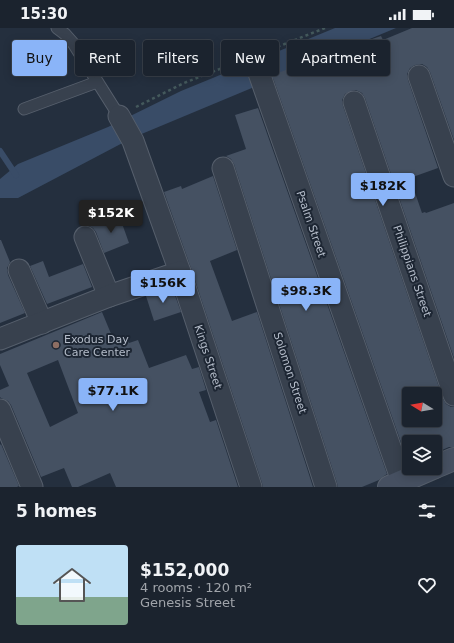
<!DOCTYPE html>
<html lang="en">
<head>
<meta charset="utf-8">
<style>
	body { margin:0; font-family:"DejaVu Sans",sans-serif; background:#242b36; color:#f1f3f6; height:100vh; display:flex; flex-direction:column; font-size:15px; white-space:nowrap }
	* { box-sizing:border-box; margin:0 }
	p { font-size:13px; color:#a0a4aa }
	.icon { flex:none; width:22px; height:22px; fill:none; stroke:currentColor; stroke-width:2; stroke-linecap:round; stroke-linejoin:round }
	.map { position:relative; height:459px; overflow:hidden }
	.side { display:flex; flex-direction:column; background:#1b232e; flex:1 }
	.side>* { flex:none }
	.top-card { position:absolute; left:12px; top:12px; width:430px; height:36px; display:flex; gap:8px }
	.needle { width:26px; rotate:281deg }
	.fabs { position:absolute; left:402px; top:359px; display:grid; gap:8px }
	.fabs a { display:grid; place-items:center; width:40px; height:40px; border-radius:4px; background:#1b232e; box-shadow:0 2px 10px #0003,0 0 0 1px #39404a; font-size:20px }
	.price { position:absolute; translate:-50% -34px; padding:0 9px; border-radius:4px; background:#8ab4f8; color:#111; font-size:13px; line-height:26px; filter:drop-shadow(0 1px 2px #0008) }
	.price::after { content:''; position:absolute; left:50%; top:24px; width:12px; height:9px; margin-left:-6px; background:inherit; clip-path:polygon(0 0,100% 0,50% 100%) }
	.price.active { background:#222; color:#fff }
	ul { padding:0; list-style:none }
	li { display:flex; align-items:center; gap:12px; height:100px; padding:0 16px }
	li+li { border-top:1px solid #39404a }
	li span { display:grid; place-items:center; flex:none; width:112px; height:80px; border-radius:4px; color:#555 }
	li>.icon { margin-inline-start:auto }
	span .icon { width:48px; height:48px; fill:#fffc; stroke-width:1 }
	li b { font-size:17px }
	h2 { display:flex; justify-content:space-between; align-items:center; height:48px; padding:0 16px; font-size:17px }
	.chip { padding:0 14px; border-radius:4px; background:#1b232e; box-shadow:0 2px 10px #0003,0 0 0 1px #39404a; font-size:14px; line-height:36px }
	.chip.active { background:#8ab4f8; color:#111 }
	.status { display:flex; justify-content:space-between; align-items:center; height:28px; padding:0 20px; background:#1b232e; direction:ltr }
	.status svg { height:11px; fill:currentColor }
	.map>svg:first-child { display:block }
	.water { fill:#394c67 }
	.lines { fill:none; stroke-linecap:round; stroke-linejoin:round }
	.stream { stroke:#394c67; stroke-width:6 }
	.building { fill:#455162; fill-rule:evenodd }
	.service-casing { stroke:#565f6c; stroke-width:13 }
	.minor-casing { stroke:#565f6c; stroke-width:23 }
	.secondary-casing { stroke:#565f6c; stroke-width:24 }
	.path { stroke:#44595c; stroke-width:2.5; stroke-dasharray:3 3; stroke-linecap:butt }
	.service { stroke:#38414e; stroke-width:11 }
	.minor { stroke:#38414e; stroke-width:21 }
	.secondary { stroke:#465061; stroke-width:22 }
	.education-dot { fill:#8d6e63; stroke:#1d2633; stroke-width:1.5 }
	.labels { text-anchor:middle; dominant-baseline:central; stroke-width:4; stroke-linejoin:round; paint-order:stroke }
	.street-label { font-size:11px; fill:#b4bcc9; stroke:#1d2633 }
	.poi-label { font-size:11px; fill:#b4bcc9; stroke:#1d2633; text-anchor:start }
</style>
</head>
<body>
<div class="status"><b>15:30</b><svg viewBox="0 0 49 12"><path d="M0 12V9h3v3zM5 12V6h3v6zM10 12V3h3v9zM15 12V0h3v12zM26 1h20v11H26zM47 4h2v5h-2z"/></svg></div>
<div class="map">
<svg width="454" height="459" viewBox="0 0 454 459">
	<rect width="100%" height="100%" fill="#242f3e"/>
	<polygon class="water" points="335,0 396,0 132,110 18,170 0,170 0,151 18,136 108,99 181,63"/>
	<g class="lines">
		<polyline class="stream" points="0,123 16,147"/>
	</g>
	<g class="building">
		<path d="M412,0H454V112L430,44L427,39L422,36L415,37L410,40L407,46L408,52L438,140L410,150L422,185L425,184L426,185L454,175V330L365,70L362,65L356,62L351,63L345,66L342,72L343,78L443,371L446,376L451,379H454V419H449L435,425V414H409V437L272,47L335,24L336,26L363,14L381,8L383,12ZM409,366H435V392H409Z"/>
		<polygon points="258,80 387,446 384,448 379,452 362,459 338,459 337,455 234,136 231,131 226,128 246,121 235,87"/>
		<polygon points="213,148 237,222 210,233 232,293 257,284 313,459 263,459 262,455 191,240 164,164 181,158 182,161"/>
		<polygon points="119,187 129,215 104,225 96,204 93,200 89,198"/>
		<polygon points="0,212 1,212 10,234 7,240 8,247 25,285 0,295"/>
		<polygon points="43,233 49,249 83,236 92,259 47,276 30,238"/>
		<polygon points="172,259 181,284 154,293 146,268"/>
		<path d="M102,284L114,313L127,308L129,315L138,312L149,340L186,327L192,341L199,339L206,362L199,364L210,394L216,392L238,459H116L110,445L78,459H72L64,440L41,449L11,377L8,373L1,370L0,369V362L9,358L0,337V326ZM58,332L78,385L50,399L27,345Z"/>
		<polygon points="1,416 19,458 17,459 0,459 0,417"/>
	</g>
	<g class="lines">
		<g class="service-casing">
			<g id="service">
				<polyline points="57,0 65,6 73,15 119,88"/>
				<polyline points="24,81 97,54"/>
			</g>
		</g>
		<g class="minor-casing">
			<g id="minor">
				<polyline points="253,28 402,453"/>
				<polyline points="419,48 454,148"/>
				<polyline points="354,74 454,367"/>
				<polyline points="119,88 133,113 180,244 251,459"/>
				<polyline points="223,140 326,459"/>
				<polyline points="85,209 109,268"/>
				<polyline points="19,242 42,295"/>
				<polyline points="0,311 109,268 180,244"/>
				<polyline points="0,382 32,459"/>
			</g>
		</g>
		<g class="secondary-casing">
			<g id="secondary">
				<polyline points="435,439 454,431"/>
				<polyline points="389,459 433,440"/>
			</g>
		</g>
		<g class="path">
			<polyline points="272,21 325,0"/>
			<polyline points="136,79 184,55 235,35"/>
		</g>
		<use href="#service" class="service"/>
		<use href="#minor" class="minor"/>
		<use href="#secondary" class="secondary"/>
	</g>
	<circle class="education-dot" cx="56" cy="317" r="4"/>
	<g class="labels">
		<g class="street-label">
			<text transform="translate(311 196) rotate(71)">Psalm Street</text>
			<text transform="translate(412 243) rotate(71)">Philippians Street</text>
			<text transform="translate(208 329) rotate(72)">Kings Street</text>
			<text transform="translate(290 345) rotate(72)">Solomon Street</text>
		</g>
		<g class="poi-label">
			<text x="64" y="311">Exodus Day<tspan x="64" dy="13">Care Center</tspan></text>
		</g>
	</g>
</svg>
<div class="fabs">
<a><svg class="needle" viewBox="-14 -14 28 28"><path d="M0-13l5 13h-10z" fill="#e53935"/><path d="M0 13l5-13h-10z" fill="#a0a4aa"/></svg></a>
<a><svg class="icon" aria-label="layers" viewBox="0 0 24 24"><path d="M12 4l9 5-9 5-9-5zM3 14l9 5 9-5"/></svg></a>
</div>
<b class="price" style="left:383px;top:179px">$182K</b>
<b class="price active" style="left:111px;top:206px">$152K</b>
<b class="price" style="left:163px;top:276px">$156K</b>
<b class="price" style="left:306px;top:284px">$98.3K</b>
<b class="price" style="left:113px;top:384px">$77.1K</b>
<div class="top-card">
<a class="chip active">Buy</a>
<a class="chip">Rent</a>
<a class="chip">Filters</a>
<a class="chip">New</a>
<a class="chip">Apartment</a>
</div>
</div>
<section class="side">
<h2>5 homes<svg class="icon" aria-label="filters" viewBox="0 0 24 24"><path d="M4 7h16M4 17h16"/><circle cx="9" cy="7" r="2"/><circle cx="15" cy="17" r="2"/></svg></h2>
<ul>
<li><span style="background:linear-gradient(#bfe0f5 65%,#7fa58c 0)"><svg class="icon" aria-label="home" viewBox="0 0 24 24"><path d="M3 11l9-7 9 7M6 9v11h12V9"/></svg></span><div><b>$152,000</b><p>4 rooms · 120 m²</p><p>Genesis Street</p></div><svg class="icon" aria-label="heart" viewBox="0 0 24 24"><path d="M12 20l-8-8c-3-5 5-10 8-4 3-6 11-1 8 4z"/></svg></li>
</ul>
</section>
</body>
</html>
